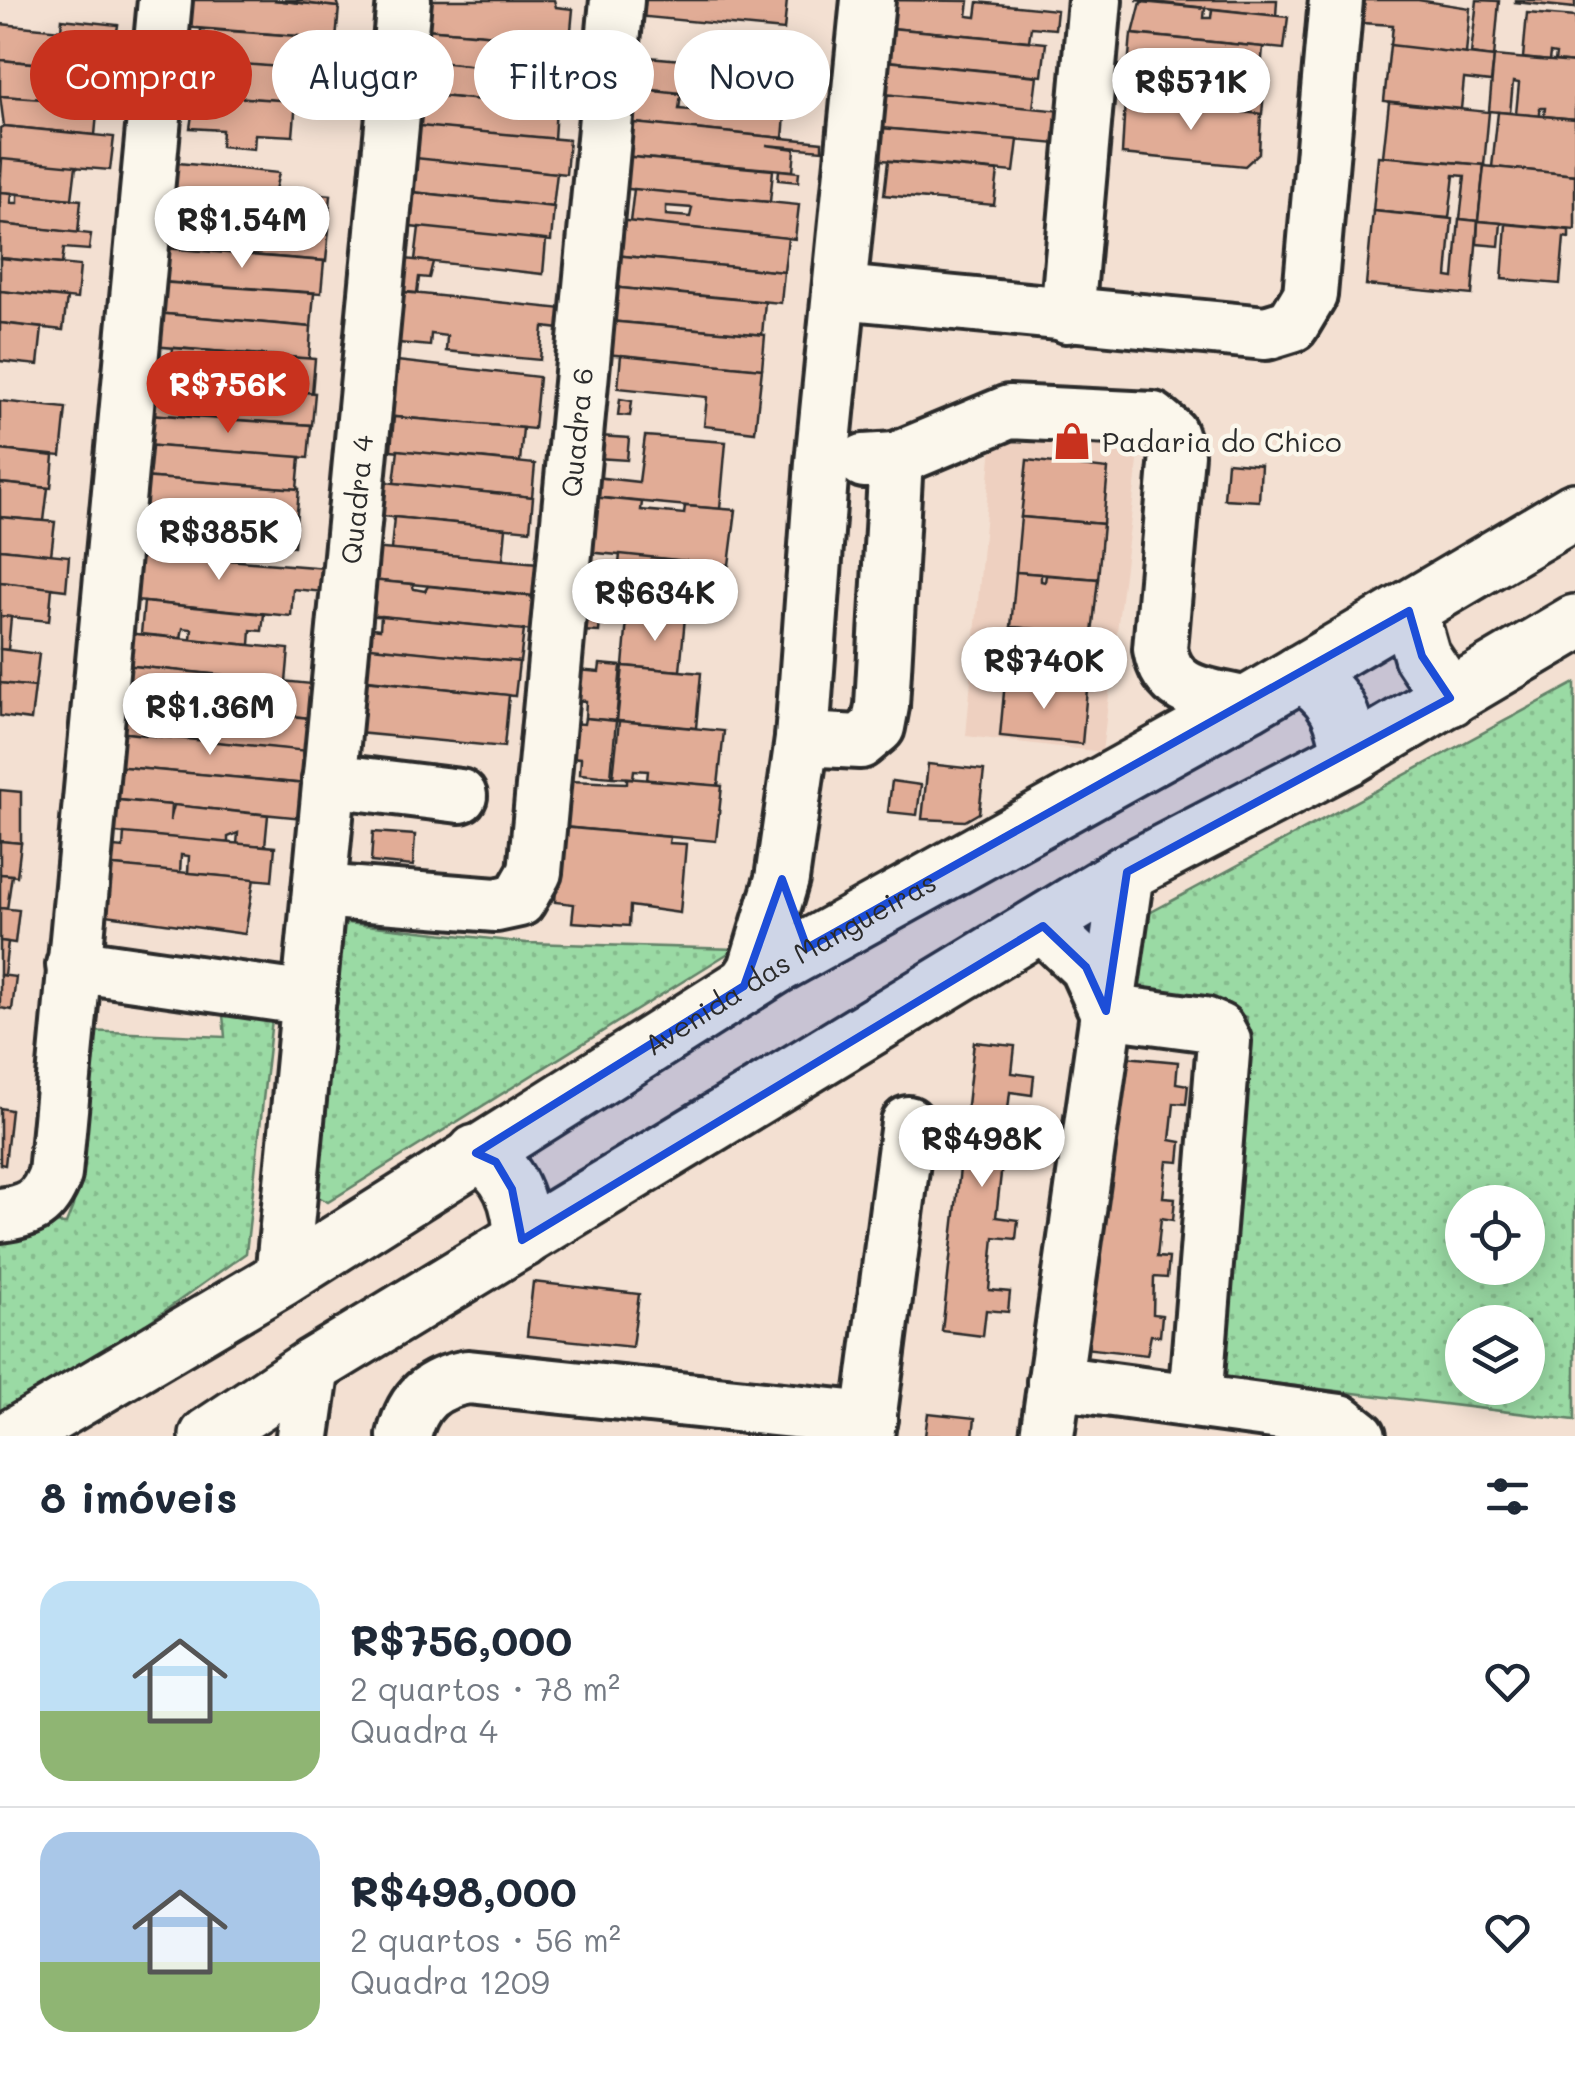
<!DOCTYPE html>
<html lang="pt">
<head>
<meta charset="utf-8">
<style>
	body { margin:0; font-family:Mali,sans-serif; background:#f2f2f3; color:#1f2937; height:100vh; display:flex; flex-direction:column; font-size:38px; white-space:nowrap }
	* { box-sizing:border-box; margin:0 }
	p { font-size:32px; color:#747a83 }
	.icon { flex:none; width:55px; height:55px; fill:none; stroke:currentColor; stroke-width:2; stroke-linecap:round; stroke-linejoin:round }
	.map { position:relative; height:1436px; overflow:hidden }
	.drawer { display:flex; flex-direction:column; background:#fff; flex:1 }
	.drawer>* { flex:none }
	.guide { position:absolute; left:30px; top:30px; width:1000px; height:90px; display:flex; gap:20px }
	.controls { position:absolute; left:1445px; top:1185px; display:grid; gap:20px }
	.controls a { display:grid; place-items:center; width:100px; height:100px; border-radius:50%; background:#fff; box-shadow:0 5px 25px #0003; font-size:50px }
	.price { position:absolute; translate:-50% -85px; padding:0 22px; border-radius:35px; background:#fff; color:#222; font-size:32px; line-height:65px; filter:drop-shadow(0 2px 5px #0008) }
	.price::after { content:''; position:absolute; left:50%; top:60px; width:30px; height:22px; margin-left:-15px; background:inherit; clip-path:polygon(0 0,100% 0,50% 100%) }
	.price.on { background:#c8321e; color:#fff }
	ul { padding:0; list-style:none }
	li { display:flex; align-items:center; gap:30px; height:250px; padding:0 40px }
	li+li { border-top:2px solid #e0e1e3 }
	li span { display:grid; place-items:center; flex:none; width:280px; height:200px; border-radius:30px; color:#555 }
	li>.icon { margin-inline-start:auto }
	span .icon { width:120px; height:120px; fill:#fffc; stroke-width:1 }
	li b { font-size:42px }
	h2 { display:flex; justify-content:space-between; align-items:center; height:120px; padding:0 40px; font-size:42px }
	.tag { padding:0 35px; border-radius:45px; background:#fff; box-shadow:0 5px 25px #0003; font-size:35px; line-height:90px }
	.tag.on { background:#c8321e; color:#fff }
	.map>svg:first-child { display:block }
	.built { fill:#eed0c0 }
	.grass { fill:url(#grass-dots); stroke:#628268; stroke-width:2.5; fill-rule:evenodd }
	.building { fill:#e1ac96; stroke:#2b2b2b; stroke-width:2.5; fill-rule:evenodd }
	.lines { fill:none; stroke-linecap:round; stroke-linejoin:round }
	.minor-casing { stroke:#2b2b2b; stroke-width:60 }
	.major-casing { stroke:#2b2b2b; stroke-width:62 }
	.minor { stroke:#fbf7ec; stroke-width:52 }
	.major { stroke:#fbf7ec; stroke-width:55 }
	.marked { fill:#1d4ed8; fill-opacity:0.2; stroke:#1d4ed8; stroke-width:8; stroke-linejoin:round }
	.labels { text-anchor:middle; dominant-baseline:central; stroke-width:9; stroke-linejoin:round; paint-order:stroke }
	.street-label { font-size:28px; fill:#2b2b2b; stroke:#fbf7ec }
	.poi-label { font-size:28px; fill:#2b2b2b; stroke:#fbf7ec; text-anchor:start }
</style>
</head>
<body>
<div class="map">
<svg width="1575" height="1436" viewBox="0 0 1575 1436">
	<defs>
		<pattern id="grass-dots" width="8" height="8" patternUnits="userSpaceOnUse" patternTransform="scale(2.5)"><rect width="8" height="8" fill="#9adaa4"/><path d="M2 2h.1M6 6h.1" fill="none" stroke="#85bb8d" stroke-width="1.8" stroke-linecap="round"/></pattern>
	</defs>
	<rect width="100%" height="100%" fill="#f3e0d2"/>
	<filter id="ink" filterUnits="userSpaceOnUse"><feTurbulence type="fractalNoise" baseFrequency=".01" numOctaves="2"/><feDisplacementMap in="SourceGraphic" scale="20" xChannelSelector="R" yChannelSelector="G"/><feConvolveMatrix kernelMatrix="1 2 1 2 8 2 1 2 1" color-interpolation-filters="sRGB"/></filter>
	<g filter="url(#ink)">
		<polygon class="built" points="994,422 1142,429 1102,752 966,736"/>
		<g class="grass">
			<path d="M1575,683V1420L1213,1376L1247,1017L1136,995L1142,917ZM1462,1202H1528V1268H1462ZM1462,1322H1528V1388H1462Z"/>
			<polygon points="338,922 527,943 735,949 328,1202 311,1193"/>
			<polygon points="222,1004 273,1010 246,1253 135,1332 0,1416 0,1220 66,1224 73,1206 87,1031 225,1037"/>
		</g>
		<g class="building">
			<polygon points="186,0 274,0 339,7 336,39 183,27"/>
			<polygon points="274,0 337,0 339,7"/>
			<polygon points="427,0 554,0 556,7 573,9 570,41 424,29"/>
			<polygon points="638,0 787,0 784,30 636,16"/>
			<polygon points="883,0 969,1 967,16 976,17 978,2 1057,10 1055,29 1031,27 1029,41 880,27"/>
			<polygon points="1136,0 1277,0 1276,16"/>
			<polygon points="1364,0 1418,0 1470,8 1466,54 1391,46 1393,25 1362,23"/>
			<polygon points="1477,0 1499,1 1494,57 1471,54"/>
			<polygon points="1515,0 1575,0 1575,8 1515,2"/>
			<polygon points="1141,2 1205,8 1204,18 1211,18 1212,9 1288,17 1284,49 1133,34"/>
			<polygon points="1527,13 1575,17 1575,63 1555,61 1556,54 1550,53 1549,61 1523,58"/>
			<polygon points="62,19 118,25 116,38 103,36 100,69 0,60 0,24 61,30"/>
			<polygon points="880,27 1046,43 1042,76 876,60"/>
			<polygon points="201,29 337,39 334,72 199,61"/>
			<polygon points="424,29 570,41 566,76 421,60"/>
			<polygon points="1131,34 1263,47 1260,81 1128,68"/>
			<polygon points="1390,45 1494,57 1491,82 1464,79 1461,109 1384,101"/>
			<polygon points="636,56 762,67 759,101 633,88"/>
			<polygon points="1494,56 1575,63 1575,119 1544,116 1545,108 1540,108 1540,116 1516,114 1519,83 1513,82 1510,113 1489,111"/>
			<polygon points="183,59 329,71 326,104 178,93"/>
			<polygon points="0,60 134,73 132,89 100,90 99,103 0,96"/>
			<polygon points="421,60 559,75 556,107 418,94"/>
			<polygon points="876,60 1037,76 1033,109 871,93"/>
			<polygon points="1112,67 1265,81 1262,114 1122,100 1123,90 1110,89"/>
			<polygon points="627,88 681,94 679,109 690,110 692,94 786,104 783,138 624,122"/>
			<polygon points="871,93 1063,111 1057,144 868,127"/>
			<polygon points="418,94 556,107 554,139 415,126"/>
			<polygon points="195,95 296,101 293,136 255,134 254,149 221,146 222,130 190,128"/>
			<polygon points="0,96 98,103 95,135 4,126"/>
			<polygon points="1125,100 1261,114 1259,153 1245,166 1122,154"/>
			<polygon points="1389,102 1489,112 1484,165 1383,156"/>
			<polygon points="1498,112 1575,119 1575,175 1492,167"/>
			<polygon points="624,122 822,142 822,150 766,145 795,149 793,171 621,156"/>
			<polygon points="409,125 569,140 566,174 406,158"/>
			<polygon points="4,126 114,137 110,170 0,161 0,128"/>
			<polygon points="869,127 1018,140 1014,172 871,159"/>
			<polygon points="621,156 773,170 770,202 618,188"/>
			<polygon points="1378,156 1484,165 1478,221 1460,219 1465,176 1454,175 1449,218 1373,211"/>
			<polygon points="406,157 557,173 553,207 403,191"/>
			<polygon points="2,159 76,166 72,199 0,192"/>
			<polygon points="888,161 998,171 994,205 884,195"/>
			<polygon points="168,162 279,173 275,190 331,195 328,229 163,217"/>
			<polygon points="1484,166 1575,175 1575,230 1478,221"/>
			<polygon points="779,170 799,172 798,182 778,180"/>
			<path d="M634,189L799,205L795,239L630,222ZM666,206L692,208L690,217L666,215Z"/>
			<polygon points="402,191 554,207 551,241 400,226"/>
			<polygon points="0,192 12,193 11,203 18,203 18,194 81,200 78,233 0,224"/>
			<polygon points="1373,211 1452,219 1447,277 1454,278 1459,219 1478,221 1472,295 1366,285"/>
			<polygon points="163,217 329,229 326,261 160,248"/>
			<polygon points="617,220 788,238 784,272 614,255"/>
			<polygon points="1478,221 1501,223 1499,246 1477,244"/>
			<polygon points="0,224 91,234 89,250 64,248 62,264 0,258"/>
			<polygon points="1506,224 1569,230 1569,238 1564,237 1560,284 1502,279"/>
			<polygon points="419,227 546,240 543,274 415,260"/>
			<polygon points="164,248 324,261 321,293 161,282"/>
			<polygon points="614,255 784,272 781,303 610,287"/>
			<polygon points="0,258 80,266 77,299 0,291"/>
			<polygon points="396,258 433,262 429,278 419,277 417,293 393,291"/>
			<polygon points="158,282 314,293 311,327 155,313"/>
			<polygon points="610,287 765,302 762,335 608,321"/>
			<polygon points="0,291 67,298 63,330 0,323"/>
			<polygon points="393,291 563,309 560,329 543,327 540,360 446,351 447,336 431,334 430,346 388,342"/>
			<polygon points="155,313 311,327 309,359 152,346"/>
			<polygon points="608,321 765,335 762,369 606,354"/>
			<polygon points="0,323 42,328 38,365 0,361"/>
			<polygon points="173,348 315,359 312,393 170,381"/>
			<polygon points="621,355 762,369 755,432 704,426 707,397 618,388"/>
			<polygon points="388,360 539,377 534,429 384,416"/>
			<polygon points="149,379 315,393 312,425 146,414"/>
			<polygon points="620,399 632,401 630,416 618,415"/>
			<polygon points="0,401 66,408 61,456 0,450"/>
			<polygon points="146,414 311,425 308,458 142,445"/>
			<polygon points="394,417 523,428 520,462 391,450"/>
			<polygon points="599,436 629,438 627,460 597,458"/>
			<polygon points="645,436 726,442 720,509 592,497 594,477 639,482"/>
			<polygon points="144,445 300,457 297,489 141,477"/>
			<polygon points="0,450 54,456 51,488 0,483"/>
			<polygon points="398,450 535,464 532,497 394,483"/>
			<polygon points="1027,460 1108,469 1103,524 1021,517"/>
			<polygon points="1227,462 1261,465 1259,501 1224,499"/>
			<polygon points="141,477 299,489 294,546 245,543 247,521 206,517 204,540 136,532"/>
			<polygon points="375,481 533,497 530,530 372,515"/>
			<polygon points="0,483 48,488 44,521 0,517"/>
			<polygon points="591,497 642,502 641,510 684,514 685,506 736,510 729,565 586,552"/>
			<polygon points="0,517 55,522 51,555 0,549"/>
			<polygon points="394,517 506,528 503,560 391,550"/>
			<polygon points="1021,517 1103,524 1098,579 1016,572"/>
			<polygon points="372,548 538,563 535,596 370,580"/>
			<polygon points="0,549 69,556 66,590 0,582"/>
			<polygon points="130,552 326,568 324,592 293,589 291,616 125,600"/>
			<polygon points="620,554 726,565 721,620 597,609 600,584 617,586"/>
			<polygon points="1016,572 1041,574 1041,581 1045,582 1046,575 1098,579 1092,634 1011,627"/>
			<polygon points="370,580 412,584 414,589 425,591 428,586 537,597 534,631 367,615"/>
			<polygon points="0,582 52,588 49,621 0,616"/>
			<polygon points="144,602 264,614 262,631 251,630 250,645 191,639 192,629 183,628 181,638 141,634"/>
			<polygon points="584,607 601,609 599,632 581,631"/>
			<polygon points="663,615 685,617 680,671 623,666 627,619 663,622"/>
			<polygon points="0,616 11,617 8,650 0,649"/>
			<polygon points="381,616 524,630 520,662 363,647 365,627 380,629"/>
			<polygon points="1011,627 1042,630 1042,639 1060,639 1060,632 1092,634 1087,689 1005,681"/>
			<polygon points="126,633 289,649 286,682 123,665"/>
			<polygon points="361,646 519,662 515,696 359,679"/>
			<polygon points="0,649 39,654 35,687 0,683"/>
			<polygon points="600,664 621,666 616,721 585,718 586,701 575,700 578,670 599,672"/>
			<polygon points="123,665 322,685 319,719 120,699"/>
			<polygon points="623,666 701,673 696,728 617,721"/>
			<polygon points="363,680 509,695 504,747 358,733"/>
			<polygon points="1005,681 1087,689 1082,744 1000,736"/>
			<polygon points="0,683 35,687 31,720 0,716"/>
			<polygon points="120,699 310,718 312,752 116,732"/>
			<polygon points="585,718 616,721 611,777 580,774 581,758 569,757 573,723 584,724"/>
			<polygon points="619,721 724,731 718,786 647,780 648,771 634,770 633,778 613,777"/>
			<polygon points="116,732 308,751 305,784 113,766"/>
			<polygon points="928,764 984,770 979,813 965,821 922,819"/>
			<polygon points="113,766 306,784 303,818 109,799"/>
			<polygon points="627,778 722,786 716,841 563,827 567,781 627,783"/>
			<polygon points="892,781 921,785 917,815 888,812"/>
			<polygon points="0,790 21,792 21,843 0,841"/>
			<polygon points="107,799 171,805 170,821 174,805 268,815 265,846 237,844 238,833 228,837 228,843 104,832"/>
			<polygon points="561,827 670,837 669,843 686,844 680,913 630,906 629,926 572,922 574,904 555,902"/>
			<polygon points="373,832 415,835 413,866 371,862"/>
			<polygon points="124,833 275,847 272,881 188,873 189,856 181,855 180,873 103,865 103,846 123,848"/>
			<polygon points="0,841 21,843 17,876 0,874"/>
			<polygon points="103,865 254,879 245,934 99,914"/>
			<polygon points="0,874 12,875 7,909 0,908"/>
			<polygon points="0,908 19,910 15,943 0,941"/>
			<polygon points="0,941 8,942 4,975 0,975"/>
			<polygon points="0,975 16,977 12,1010 0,1008"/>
			<polygon points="974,1042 1015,1046 1012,1073 1034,1076 1032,1095 1010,1092 1004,1145 1026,1148 1024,1167 1002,1165 996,1217 1018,1220 1016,1239 994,1237 989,1290 1010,1292 1008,1312 986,1310 983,1336 942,1331"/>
			<polygon points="1115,1056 1178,1062 1176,1083 1188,1085 1186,1104 1174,1103 1170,1140 1181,1142 1179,1162 1167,1161 1163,1197 1175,1198 1173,1220 1161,1218 1157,1257 1169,1258 1167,1278 1154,1277 1153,1314 1162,1315 1160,1336 1151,1335 1147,1355 1083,1348"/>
			<polygon points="0,1108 11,1110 5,1165 0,1164"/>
			<polygon points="533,1282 639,1294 632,1347 527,1336"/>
			<polygon points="928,1413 975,1418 973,1436 925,1436"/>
		</g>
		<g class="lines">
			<g class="minor-casing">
				<g id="minor">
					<polyline points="841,292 1266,333 1292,325 1310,295 1336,0"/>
					<polyline points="1067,316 1095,0"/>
					<path d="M896,459L1009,412L1153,419L1170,433L1177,454L1160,649C1168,696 1208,694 1248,704"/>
					<polyline points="802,739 860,742 878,727 882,706 896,459 864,461"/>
					<polyline points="329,780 460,796"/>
					<path id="s1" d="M319,891L496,905L519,900L535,872L617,0"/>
					<polyline points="1043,926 1086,967 1106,1011"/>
					<polyline points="73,965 309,999"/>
					<polyline points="744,986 755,969 782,879 802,739 822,463 868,0"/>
					<polyline points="1106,1011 1204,1024 1218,1030 1224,1041 1195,1401"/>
					<path d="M0,1215C31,1211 44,1204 55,1174L165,0"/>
					<path id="s2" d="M282,1278L404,0"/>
					<polyline points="1054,1382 1340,1421 1359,1436"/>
					<polyline points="303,1436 313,1366"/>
					<path d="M404,1436C413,1399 432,1383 468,1377L870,1419"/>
					<polyline points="867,1436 908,1123"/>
					<polyline points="1047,1436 1127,872"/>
				</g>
			</g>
			<g class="major-casing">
				<g id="major">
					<polyline points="1409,611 1422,656 1450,698"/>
					<path d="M1300,673C1336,693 1345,717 1350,756"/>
					<path d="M476,1153C510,1168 522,1204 522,1240"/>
					<path id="s3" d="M15,1436L282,1278L774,967L1248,704L1575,511"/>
					<polyline points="208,1436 313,1366 1127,872 1350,756 1575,623"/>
				</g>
			</g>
			<use href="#minor" class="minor"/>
			<use href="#major" class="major"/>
		</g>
	</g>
	<path class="marked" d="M1409,611L1422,656L1450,698L1127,872L1106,1011L1086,967L1043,926L522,1240L512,1189L496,1162L476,1153L744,986L782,879L807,948Z"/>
	<defs>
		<g id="shop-bare" transform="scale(3)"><path d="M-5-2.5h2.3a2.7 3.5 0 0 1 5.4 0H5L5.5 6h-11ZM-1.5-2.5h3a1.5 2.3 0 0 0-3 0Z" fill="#c8321e" stroke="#fbf7ec" stroke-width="2.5" paint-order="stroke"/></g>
	</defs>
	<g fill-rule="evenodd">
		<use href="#shop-bare" x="1072" y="441"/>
	</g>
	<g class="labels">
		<g class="street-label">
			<text stroke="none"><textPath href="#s1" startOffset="675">Quadra 6</textPath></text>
			<text stroke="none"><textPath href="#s2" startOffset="782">Quadra 4</textPath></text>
			<text stroke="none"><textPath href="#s3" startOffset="908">Avenida das Mangueiras</textPath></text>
		</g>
		<g class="poi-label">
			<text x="1102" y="441">Padaria do Chico</text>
		</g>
	</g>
</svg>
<div class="controls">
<a><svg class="icon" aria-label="locate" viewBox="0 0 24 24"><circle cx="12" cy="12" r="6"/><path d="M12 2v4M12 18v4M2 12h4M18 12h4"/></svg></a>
<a><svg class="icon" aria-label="layers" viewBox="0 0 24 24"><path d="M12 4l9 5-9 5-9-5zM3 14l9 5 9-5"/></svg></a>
</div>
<b class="price" style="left:1191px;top:133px">R$571K</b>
<b class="price" style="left:242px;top:271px">R$1.54M</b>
<b class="price on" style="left:228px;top:436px">R$756K</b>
<b class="price" style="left:219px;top:583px">R$385K</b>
<b class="price" style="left:655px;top:644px">R$634K</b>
<b class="price" style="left:1044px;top:712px">R$740K</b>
<b class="price" style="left:210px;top:758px">R$1.36M</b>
<b class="price" style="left:982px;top:1190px">R$498K</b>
<div class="guide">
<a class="tag on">Comprar</a>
<a class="tag">Alugar</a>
<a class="tag">Filtros</a>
<a class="tag">Novo</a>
</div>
</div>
<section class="drawer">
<h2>8 imóveis<svg class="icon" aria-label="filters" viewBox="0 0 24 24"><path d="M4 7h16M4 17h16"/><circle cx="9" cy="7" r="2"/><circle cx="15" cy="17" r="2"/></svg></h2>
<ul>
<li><span style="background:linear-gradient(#bfe0f5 65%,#8fb573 0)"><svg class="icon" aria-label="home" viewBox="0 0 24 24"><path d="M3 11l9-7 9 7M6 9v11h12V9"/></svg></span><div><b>R$756,000</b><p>2 quartos · 78 m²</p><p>Quadra 4</p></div><svg class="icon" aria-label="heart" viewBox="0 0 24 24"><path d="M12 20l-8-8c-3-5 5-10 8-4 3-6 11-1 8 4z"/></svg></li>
<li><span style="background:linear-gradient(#a9c7e8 65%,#8fb573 0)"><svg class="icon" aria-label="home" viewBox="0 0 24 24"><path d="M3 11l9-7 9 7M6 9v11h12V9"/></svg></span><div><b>R$498,000</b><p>2 quartos · 56 m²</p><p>Quadra 1209</p></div><svg class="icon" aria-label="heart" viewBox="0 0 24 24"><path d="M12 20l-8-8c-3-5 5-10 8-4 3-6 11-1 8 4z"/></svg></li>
</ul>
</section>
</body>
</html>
